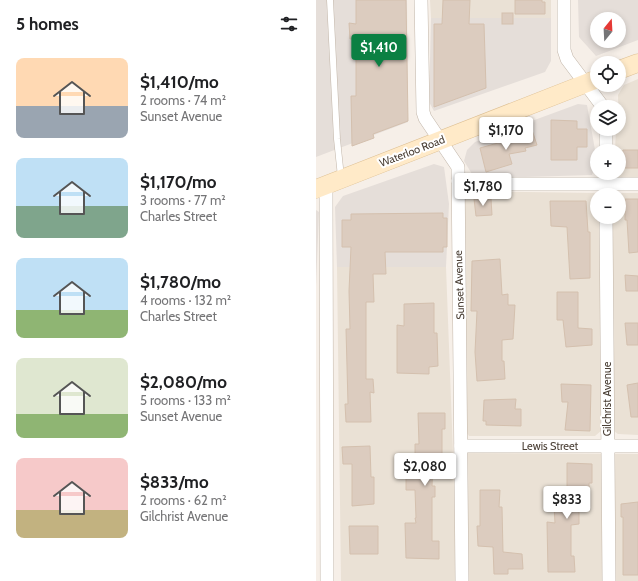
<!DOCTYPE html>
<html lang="en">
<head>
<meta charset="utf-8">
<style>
	body { margin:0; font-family:Cabin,sans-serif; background:#f6f6f6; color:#202124; height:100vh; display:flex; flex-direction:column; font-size:15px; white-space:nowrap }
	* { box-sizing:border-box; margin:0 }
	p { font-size:13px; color:#757577 }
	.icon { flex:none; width:22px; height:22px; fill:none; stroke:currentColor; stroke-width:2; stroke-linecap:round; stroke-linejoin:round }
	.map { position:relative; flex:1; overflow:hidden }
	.sheet { display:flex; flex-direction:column; background:#fff; width:316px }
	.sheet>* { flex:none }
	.needle { width:26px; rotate:18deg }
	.controls { position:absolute; left:274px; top:12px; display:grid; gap:8px }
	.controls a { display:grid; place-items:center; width:36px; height:36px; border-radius:50%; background:#fff; box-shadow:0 2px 6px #0003; font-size:20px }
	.price { position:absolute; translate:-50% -34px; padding:0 9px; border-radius:4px; background:#fff; color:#222; font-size:13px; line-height:26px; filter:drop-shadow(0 1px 2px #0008) }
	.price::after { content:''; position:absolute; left:50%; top:24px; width:12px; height:9px; margin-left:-6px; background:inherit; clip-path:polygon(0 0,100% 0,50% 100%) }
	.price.selected { background:#0b8043; color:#fff }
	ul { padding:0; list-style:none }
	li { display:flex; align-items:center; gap:12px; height:100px; padding:0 16px }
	li span { display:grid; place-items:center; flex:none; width:112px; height:80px; border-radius:8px; color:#555 }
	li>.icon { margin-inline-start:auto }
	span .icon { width:48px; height:48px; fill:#fffc; stroke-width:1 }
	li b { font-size:17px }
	h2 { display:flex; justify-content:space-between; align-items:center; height:48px; padding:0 16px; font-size:17px }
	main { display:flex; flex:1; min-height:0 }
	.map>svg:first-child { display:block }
	.residential { fill:#eae1d5 }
	.industrial { fill:#e5ded9; fill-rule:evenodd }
	.building { fill:#dcccbf; stroke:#d4c0ae }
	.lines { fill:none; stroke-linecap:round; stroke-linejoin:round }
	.service-casing { stroke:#c2b6a9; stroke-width:7 }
	.minor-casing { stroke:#c2b6a9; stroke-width:14 }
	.secondary-casing { stroke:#dec094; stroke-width:19 }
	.service { stroke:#fff; stroke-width:6 }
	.minor { stroke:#fff; stroke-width:13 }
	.secondary { stroke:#ffeac8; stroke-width:18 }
	.labels { text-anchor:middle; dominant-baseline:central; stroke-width:4; stroke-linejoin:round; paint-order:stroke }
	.street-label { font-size:11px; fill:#4a3f35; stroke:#fff }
</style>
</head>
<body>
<main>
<section class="sheet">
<h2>5 homes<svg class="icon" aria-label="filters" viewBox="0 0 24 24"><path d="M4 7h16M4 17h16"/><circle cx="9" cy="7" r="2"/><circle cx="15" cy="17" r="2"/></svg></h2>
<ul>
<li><span style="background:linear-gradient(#ffd9b3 60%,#9aa5b1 0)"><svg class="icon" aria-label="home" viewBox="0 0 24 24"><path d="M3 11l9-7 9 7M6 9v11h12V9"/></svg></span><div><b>$1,410/mo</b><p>2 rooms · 74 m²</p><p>Sunset Avenue</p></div></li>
<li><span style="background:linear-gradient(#bfe0f5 60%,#7fa58c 0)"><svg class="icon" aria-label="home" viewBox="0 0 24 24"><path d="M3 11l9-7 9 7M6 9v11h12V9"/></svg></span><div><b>$1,170/mo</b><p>3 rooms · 77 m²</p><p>Charles Street</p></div></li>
<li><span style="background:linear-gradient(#bfe0f5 65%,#8fb573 0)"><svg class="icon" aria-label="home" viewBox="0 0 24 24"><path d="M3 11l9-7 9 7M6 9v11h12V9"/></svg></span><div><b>$1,780/mo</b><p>4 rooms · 132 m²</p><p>Charles Street</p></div></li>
<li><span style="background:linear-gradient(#dfe7d0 70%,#8fb573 0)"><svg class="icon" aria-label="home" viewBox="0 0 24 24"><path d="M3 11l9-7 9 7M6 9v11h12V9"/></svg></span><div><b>$2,080/mo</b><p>5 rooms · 133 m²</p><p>Sunset Avenue</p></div></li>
<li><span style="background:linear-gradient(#f6c9c9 65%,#c2b280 0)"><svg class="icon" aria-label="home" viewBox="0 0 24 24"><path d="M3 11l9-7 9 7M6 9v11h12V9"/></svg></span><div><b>$833/mo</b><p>2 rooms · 62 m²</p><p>Gilchrist Avenue</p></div></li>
</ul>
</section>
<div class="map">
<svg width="322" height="581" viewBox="0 0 322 581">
	<rect width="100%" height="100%" fill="#f6efe8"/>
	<g class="residential">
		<polygon points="114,0 235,0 235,18 115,18"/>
		<polygon points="322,79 322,178 301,178 299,173 303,173 303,151 299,151 300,129 303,129 302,95 308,85"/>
		<polygon points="149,191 279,193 281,195 281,217 285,217 286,430 279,436 153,436 148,429 144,199"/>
		<polygon points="300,193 322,193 322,435 302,434 294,428 293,217 303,217 303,195 299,195"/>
		<polygon points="21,267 130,267 137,453 322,454 322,581 25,581"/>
	</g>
	<g class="industrial">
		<polygon points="0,0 91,0 92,122 0,157"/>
		<path d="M262,0H322V40L280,56L263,37ZM281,19H303V41H281Z"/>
		<polygon points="115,18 235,18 235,61 229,72 118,111 113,102"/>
		<polygon points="262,104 271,105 281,161 276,175 174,178 156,174 148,161 151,150 159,142"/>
		<polygon points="118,164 128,167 133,204 130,267 21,267 19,207 27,196"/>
		<polygon points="0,210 3,212 0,286"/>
	</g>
	<g class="building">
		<polygon points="40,0 90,0 92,121 57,134 58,138 36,146 35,96 40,96 40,39 34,39 33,23 40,24"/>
		<polygon points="127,0 154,0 153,24 168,24 170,88 118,107 118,24 126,24"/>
		<polygon points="199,0 226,0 226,2 229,2 229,14 199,14"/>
		<rect x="186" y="13" width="11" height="11"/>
		<polygon points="235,120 261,121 261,129 271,129 271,147 261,147 261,160 235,160"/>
		<polygon points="216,130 221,145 209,148 210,151 193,154 196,164 170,172 164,148 200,138 200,136"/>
		<polygon points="307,150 322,150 322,168 305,168 305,157 306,157"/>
		<polygon points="158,199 175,199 176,215 160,216"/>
		<polygon points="309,199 322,199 322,252 313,253 311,220 309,220"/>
		<polygon points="234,201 270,201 272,232 274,232 274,278 254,279 251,227 235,226"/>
		<polygon points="127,213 127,218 131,218 131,247 127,247 127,252 69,252 70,274 57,274 58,302 50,302 50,379 57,379 58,393 54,392 55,422 30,422 29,404 32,404 30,329 34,329 33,291 35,247 26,247 26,220 35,220 35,214"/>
		<polygon points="184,259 186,295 192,294 192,305 199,305 197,339 186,340 186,361 188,361 189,379 161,381 159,352 161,311 155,311 156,261"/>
		<polygon points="309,275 322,276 322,291 310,291"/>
		<polygon points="241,292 262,292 262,328 276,329 276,345 250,347 247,320 241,320"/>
		<polygon points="118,303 118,333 121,333 122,366 113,367 113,374 81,373 81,325 88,326 88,304"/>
		<polygon points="309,323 322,323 322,345 311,345"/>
		<polygon points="322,383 322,417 315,417 311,385"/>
		<polygon points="245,384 275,385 274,431 249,430 252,402 246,402"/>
		<polygon points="200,399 199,409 205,409 205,426 170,425 170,421 167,421 168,400"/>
		<polygon points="102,413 129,413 129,429 126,429 126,458 117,459 116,486 119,486 119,497 116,497 116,541 123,541 123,559 90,558 89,523 100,523 99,518 100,518 99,490 90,490 90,478 99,478 99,444 103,444"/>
		<polygon points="54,446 55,477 58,477 58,504 36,506 36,464 27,464 26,447"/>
		<polygon points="251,463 276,464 276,483 273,483 273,489 263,489 263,524 255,525 255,556 258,556 259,572 232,572 231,522 239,523 238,506 251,505"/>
		<polygon points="164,490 184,490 183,507 186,507 187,552 206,554 207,569 192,569 192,574 178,574 177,547 162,546 161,526 164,526"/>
		<polygon points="322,502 322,575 307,575 307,517 305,517 305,504"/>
		<polygon points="33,526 62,526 62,554 34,554"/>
	</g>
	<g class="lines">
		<g class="service-casing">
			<polyline id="service" points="14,0 21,139 25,177"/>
		</g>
		<g class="minor-casing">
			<g id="minor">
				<polyline points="105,0 107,112 109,118 142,167 146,581"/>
				<polyline points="248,0 248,50 251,59 287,107"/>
				<polyline points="290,151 290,129"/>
				<polyline points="142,181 173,184 322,184"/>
				<polyline points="10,185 11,581"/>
				<polyline points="290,195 290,173"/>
				<polyline points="290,217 293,581"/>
				<polyline points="145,446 322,446"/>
			</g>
		</g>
		<g class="secondary-casing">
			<g id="secondary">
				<polyline points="303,70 322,63"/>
				<polyline points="0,189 281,79"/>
			</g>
		</g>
		<use href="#service" class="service"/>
		<use href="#minor" class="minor"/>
		<use href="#secondary" class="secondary"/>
	</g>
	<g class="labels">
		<g class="street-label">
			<text transform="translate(96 151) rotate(-21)">Waterloo Road</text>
			<text transform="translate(143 285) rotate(-92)">Sunset Avenue</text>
			<text transform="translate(291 399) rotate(-90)">Gilchrist Avenue</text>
			<text x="234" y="446">Lewis Street</text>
		</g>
	</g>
</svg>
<div class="controls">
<a><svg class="needle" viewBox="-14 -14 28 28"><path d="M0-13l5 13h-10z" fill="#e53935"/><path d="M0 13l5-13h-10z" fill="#757577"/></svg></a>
<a><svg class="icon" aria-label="locate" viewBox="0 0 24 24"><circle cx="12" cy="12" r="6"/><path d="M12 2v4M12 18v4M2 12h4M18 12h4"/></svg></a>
<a><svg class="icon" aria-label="layers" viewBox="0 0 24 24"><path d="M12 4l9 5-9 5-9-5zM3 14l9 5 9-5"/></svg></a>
<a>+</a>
<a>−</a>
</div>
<b class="price selected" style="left:63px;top:68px">$1,410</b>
<b class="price" style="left:190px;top:151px">$1,170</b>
<b class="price" style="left:167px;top:207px">$1,780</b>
<b class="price" style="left:109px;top:487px">$2,080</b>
<b class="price" style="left:251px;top:520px">$833</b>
</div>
</main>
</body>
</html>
